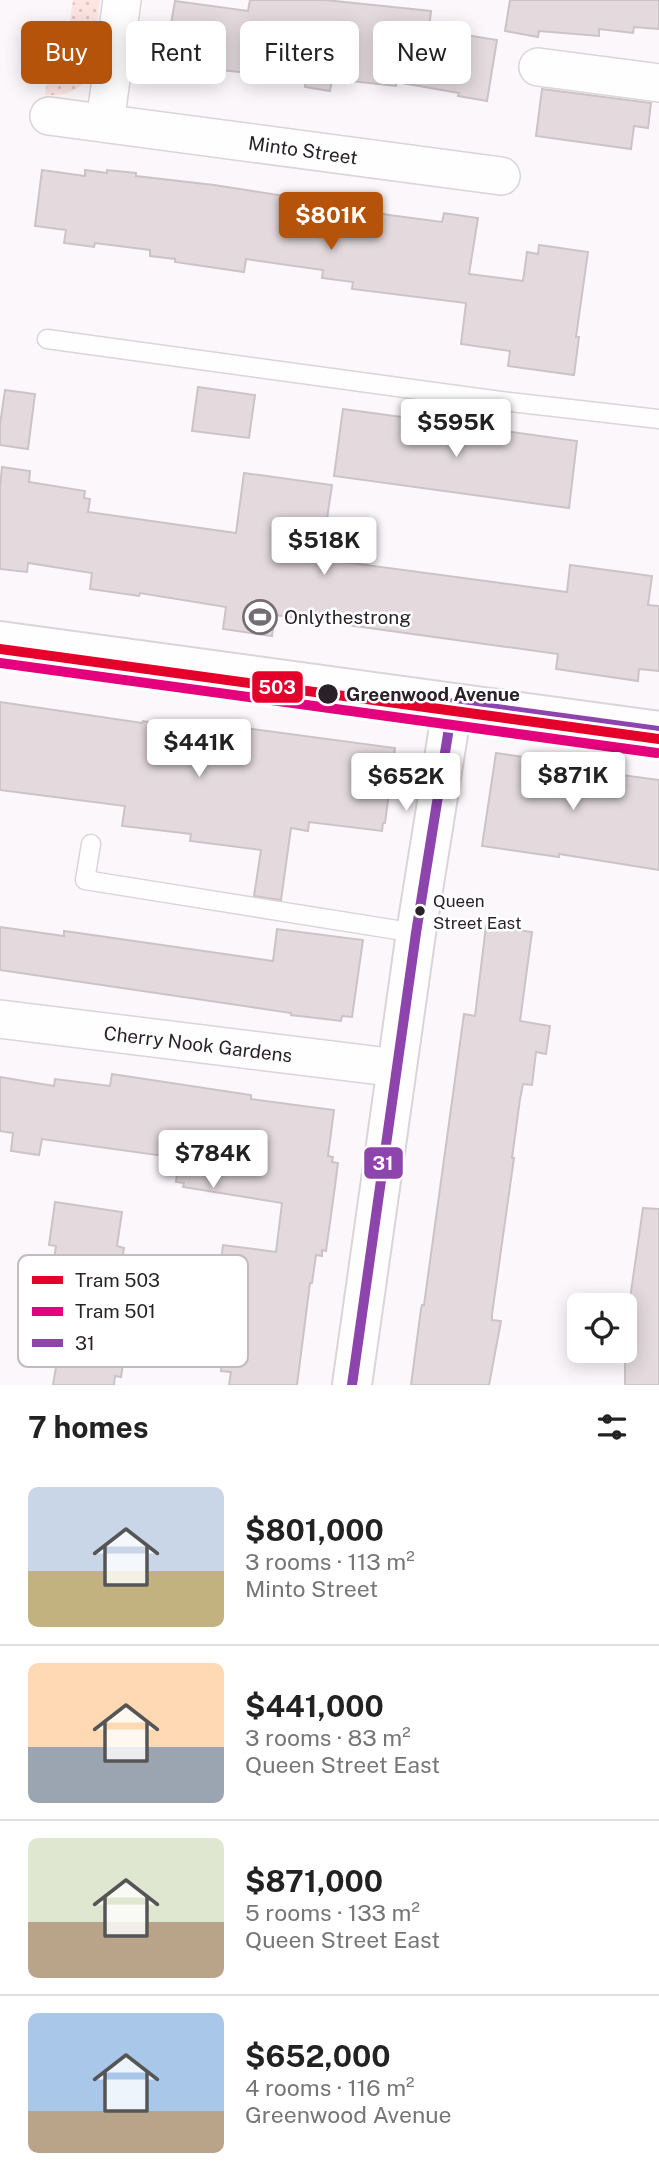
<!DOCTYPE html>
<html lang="en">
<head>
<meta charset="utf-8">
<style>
	body { margin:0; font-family:"Public Sans",sans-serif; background:#f6f6f6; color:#222; height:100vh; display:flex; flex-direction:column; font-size:26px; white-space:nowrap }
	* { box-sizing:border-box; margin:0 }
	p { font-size:23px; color:#767676 }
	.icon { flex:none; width:38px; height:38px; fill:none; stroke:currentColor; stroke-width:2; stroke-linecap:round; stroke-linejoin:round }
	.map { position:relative; height:1385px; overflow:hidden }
	.details { display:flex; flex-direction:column; background:#fff; flex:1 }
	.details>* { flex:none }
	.guide { position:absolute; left:21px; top:21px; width:618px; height:63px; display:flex; gap:14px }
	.buttons { position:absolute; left:567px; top:1293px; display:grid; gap:14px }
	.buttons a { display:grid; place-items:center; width:70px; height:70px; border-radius:10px; background:#fff; box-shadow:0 4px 18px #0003; font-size:35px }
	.price { position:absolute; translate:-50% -60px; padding:0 16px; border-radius:7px; background:#fff; color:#222; font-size:23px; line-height:46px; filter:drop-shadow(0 2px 4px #0008) }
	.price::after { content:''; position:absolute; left:50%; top:42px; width:21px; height:16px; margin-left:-10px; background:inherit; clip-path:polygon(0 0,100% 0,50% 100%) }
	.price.on { background:#b45309; color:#fff }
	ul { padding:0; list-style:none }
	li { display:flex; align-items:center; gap:21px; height:175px; padding:0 28px }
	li+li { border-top:2px solid #e0e0e0 }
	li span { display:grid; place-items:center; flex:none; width:196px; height:140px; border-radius:10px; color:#555 }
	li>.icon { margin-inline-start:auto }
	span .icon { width:84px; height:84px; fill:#fffc; stroke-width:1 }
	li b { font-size:30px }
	h2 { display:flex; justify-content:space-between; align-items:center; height:84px; padding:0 28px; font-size:30px }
	.chip { padding:0 24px; border-radius:10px; background:#fff; box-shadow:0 4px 18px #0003; font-size:24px; line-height:63px }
	.chip.on { background:#b45309; color:#fff }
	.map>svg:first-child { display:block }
	.grass { fill:url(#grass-dots) }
	.building { fill:#e4dadd; stroke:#ccc3c7; stroke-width:2 }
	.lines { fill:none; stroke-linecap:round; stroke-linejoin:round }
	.lane-casing { stroke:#dbd4d9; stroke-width:21 }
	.street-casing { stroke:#dbd4d9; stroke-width:40 }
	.secondary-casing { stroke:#dbd4d9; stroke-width:42 }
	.lane { stroke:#fffefe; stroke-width:18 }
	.street { stroke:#fffefe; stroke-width:37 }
	.secondary { stroke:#fffefe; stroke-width:38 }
	.bus-1-casing { stroke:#fff; stroke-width:16 }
	.bus-1 { stroke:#8e44ad; stroke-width:10 }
	.tram-1-casing { stroke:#fff; stroke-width:16 }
	.tram-2-casing { stroke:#fff; stroke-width:16 }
	.tram-1 { stroke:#e4002b; stroke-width:10 }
	.tram-2 { stroke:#e5007d; stroke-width:10 }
	.stop-dot { fill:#2b2229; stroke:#fff; stroke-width:2.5 }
	.labels { text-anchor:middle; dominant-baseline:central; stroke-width:5; stroke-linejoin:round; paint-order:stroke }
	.bus-label { font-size:17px; fill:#2b2229; stroke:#fff; text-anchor:start }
	.street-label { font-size:19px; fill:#2b2229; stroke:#fff }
	.poi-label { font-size:19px; fill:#2b2229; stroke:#fff; text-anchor:start }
	.stop-label { font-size:19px; font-weight:bold; fill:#2b2229; stroke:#fff; text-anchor:start }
	.key { fill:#fff; stroke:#bfbdbf; stroke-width:2 }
	.key-label { font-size:19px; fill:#2b2229 }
	.line-badge { stroke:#fff; stroke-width:2.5 }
	.badge-label { font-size:19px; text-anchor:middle; font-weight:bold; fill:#fff }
</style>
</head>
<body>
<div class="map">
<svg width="659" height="1385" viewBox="0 0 659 1385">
	<defs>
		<pattern id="grass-dots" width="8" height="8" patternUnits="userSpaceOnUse" patternTransform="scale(1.75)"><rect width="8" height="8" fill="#fde5e2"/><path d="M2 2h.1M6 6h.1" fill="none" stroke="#d9c4c2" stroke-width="1.8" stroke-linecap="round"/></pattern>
	</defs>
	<rect width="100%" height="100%" fill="#fcf7fb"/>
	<path class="grass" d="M73,0H100L91,70C82,91 67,96 45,95L49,68L63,70Z"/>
	<g class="building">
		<polygon points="250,0 325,0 431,11 429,29 497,40 487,101 458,96 459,93 396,82 396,86 332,79 330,91 305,87 306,79 211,69 160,61 166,23 171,24 175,1 248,11"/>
		<polygon points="510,0 659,0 659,29 634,27 633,33 599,29 599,36 539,31 538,37 505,31"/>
		<polygon points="542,89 651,103 648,128 634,126 631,149 536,136"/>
		<polygon points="42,170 85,176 85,170 107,173 107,170 136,173 136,176 214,185 317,201 317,203 389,215 442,222 444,213 478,218 469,274 523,281 527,252 538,254 539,245 588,252 576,337 579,337 574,375 508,366 510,351 461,344 466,303 352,289 353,282 322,278 323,270 246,259 244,272 175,262 175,259 150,256 150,250 95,243 94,247 64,243 66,230 35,226"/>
		<polygon points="198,387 255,395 249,438 192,431"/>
		<polygon points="5,390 35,394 28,449 0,445 0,424"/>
		<polygon points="343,409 577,441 569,508 334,476"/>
		<polygon points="2,467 30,471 29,482 85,491 84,498 90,499 88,512 236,533 244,473 332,485 321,559 567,592 570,565 652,576 648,605 659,606 659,671 639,669 638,681 556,669 558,654 275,615 272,636 223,629 226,607 140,593 139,596 90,589 92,573 28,563 27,572 0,569 0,487"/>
		<polygon points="0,702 142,723 143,721 205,730 206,723 395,748 385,823 383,823 382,831 309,822 308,831 291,828 281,900 254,896 261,850 190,841 191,834 122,826 125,806 0,790"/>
		<polygon points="496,753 578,765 577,769 659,780 659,870 559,854 559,857 482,846"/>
		<polygon points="486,926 532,932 520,1021 550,1026 546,1054 536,1052 532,1085 523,1084 520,1099 512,1158 514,1158 492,1314 492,1320 501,1321 489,1385 411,1385 421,1309 422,1305 424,1305 464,1014 475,1016"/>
		<polygon points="0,927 64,936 64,931 273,961 277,929 363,940 352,1017 342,1016 341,1021 291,1015 291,1013 0,970"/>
		<polygon points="112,1074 251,1095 251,1099 334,1110 328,1156 333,1157 332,1162 338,1163 335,1186 326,1251 322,1250 322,1256 316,1255 312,1283 310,1283 297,1385 229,1385 231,1372 221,1371 223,1354 217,1353 219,1340 207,1339 211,1311 215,1311 223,1245 276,1252 282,1203 183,1187 184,1183 176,1182 179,1158 42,1139 39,1155 11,1151 13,1133 0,1131 0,1077 54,1086 55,1079 110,1086"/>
		<polygon points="55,1202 122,1212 117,1246 124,1248 116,1301 132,1304 121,1377 115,1376 114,1385 53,1385 67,1300 48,1297 56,1246 49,1245"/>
		<polygon points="643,1208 659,1209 659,1385 625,1385 625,1298 630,1299"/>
	</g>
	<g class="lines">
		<g class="lane-casing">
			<g id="lane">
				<polyline points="47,339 493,400 659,419"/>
				<polyline points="91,844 85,880 416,933"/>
			</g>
		</g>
		<g class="street-casing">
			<g id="street">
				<polyline points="538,67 659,83"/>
				<polyline points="49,116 501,176"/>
				<polyline points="105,123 122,0"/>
				<polyline points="0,1019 397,1068"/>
			</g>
		</g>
		<g class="secondary-casing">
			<g id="secondary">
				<polyline points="0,641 659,731"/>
				<polyline points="352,1385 416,933 453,703"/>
			</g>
		</g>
		<use href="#lane" class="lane"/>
		<use href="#street" class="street"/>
		<use href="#secondary" class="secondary"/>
		<g class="bus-1-casing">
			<polyline id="bus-1" points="352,1385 416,933 453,703 659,731"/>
		</g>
		<use href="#bus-1" class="bus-1"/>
		<g class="tram-1-casing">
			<polyline id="tram-1" points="0,649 659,739"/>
		</g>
		<g class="tram-2-casing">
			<polyline id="tram-2" points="0,663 657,753"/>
		</g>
		<use href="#tram-1" class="tram-1"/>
		<use href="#tram-2" class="tram-2"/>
	</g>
	<defs>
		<g id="stadium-ring" transform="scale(1.75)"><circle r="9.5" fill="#fff" stroke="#746d72" stroke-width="1.5"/><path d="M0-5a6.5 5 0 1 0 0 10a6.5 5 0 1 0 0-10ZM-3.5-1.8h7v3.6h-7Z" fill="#746d72"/></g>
	</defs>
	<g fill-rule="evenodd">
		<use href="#stadium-ring" x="260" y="617"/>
	</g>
	<g class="stop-dot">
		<circle cx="328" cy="694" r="11"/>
		<circle cx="420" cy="911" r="6"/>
	</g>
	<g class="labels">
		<g class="bus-label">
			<text x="433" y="901">Queen<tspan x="433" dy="22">Street East</tspan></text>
		</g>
		<g class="street-label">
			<text transform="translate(303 150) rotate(8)">Minto Street</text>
			<text transform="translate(198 1044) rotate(7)">Cherry Nook Gardens</text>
		</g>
		<g class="poi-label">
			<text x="284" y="617">Onlythestrong</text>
		</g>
		<g class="stop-label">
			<text x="346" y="694">Greenwood Avenue</text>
		</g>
	</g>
	<rect x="18" y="1255" width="230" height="112" rx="10" class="key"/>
	<rect x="32" y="1276" width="31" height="8" fill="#e4002b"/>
	<rect x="32" y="1307" width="31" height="9" fill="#e5007d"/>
	<rect x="32" y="1339" width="31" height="8" fill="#8e44ad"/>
	<g class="key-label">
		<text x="75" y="1287">Tram 503</text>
		<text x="75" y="1318">Tram 501</text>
		<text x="75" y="1350">31</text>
	</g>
	<g class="line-badge">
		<rect x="251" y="670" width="53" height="34" rx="7" fill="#e4002b"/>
		<rect x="363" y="1146" width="41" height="34" rx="7" fill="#8e44ad"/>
	</g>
	<g class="badge-label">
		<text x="277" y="694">503</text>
		<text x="383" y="1170">31</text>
	</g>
</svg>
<div class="buttons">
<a><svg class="icon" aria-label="locate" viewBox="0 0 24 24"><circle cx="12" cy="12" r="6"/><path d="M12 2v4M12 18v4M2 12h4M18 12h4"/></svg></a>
</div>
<b class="price on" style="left:331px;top:252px">$801K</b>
<b class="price" style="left:456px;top:459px">$595K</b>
<b class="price" style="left:324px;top:577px">$518K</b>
<b class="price" style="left:199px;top:779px">$441K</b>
<b class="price" style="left:573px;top:812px">$871K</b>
<b class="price" style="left:406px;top:813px">$652K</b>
<b class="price" style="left:213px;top:1190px">$784K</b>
<div class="guide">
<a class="chip on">Buy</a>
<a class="chip">Rent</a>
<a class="chip">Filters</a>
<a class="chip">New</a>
</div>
</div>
<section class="details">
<h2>7 homes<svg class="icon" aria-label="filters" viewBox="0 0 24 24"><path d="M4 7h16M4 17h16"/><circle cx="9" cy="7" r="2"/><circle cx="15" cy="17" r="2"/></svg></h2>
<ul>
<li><span style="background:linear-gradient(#c9d6e8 60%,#c2b280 0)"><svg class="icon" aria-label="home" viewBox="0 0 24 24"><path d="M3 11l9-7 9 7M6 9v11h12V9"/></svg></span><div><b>$801,000</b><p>3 rooms · 113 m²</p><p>Minto Street</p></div></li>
<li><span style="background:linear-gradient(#ffd9b3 60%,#9aa5b1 0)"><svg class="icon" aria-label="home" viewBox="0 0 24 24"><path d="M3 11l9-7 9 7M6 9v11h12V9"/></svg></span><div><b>$441,000</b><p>3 rooms · 83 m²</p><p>Queen Street East</p></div></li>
<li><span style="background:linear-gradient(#dfe7d0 60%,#b9a48a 0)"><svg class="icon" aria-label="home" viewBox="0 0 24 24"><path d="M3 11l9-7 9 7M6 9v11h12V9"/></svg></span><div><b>$871,000</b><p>5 rooms · 133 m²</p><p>Queen Street East</p></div></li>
<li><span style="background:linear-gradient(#a9c7e8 70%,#b9a48a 0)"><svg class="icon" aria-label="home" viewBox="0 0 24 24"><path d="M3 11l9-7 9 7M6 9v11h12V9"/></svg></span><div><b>$652,000</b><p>4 rooms · 116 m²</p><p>Greenwood Avenue</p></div></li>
</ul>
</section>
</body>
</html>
